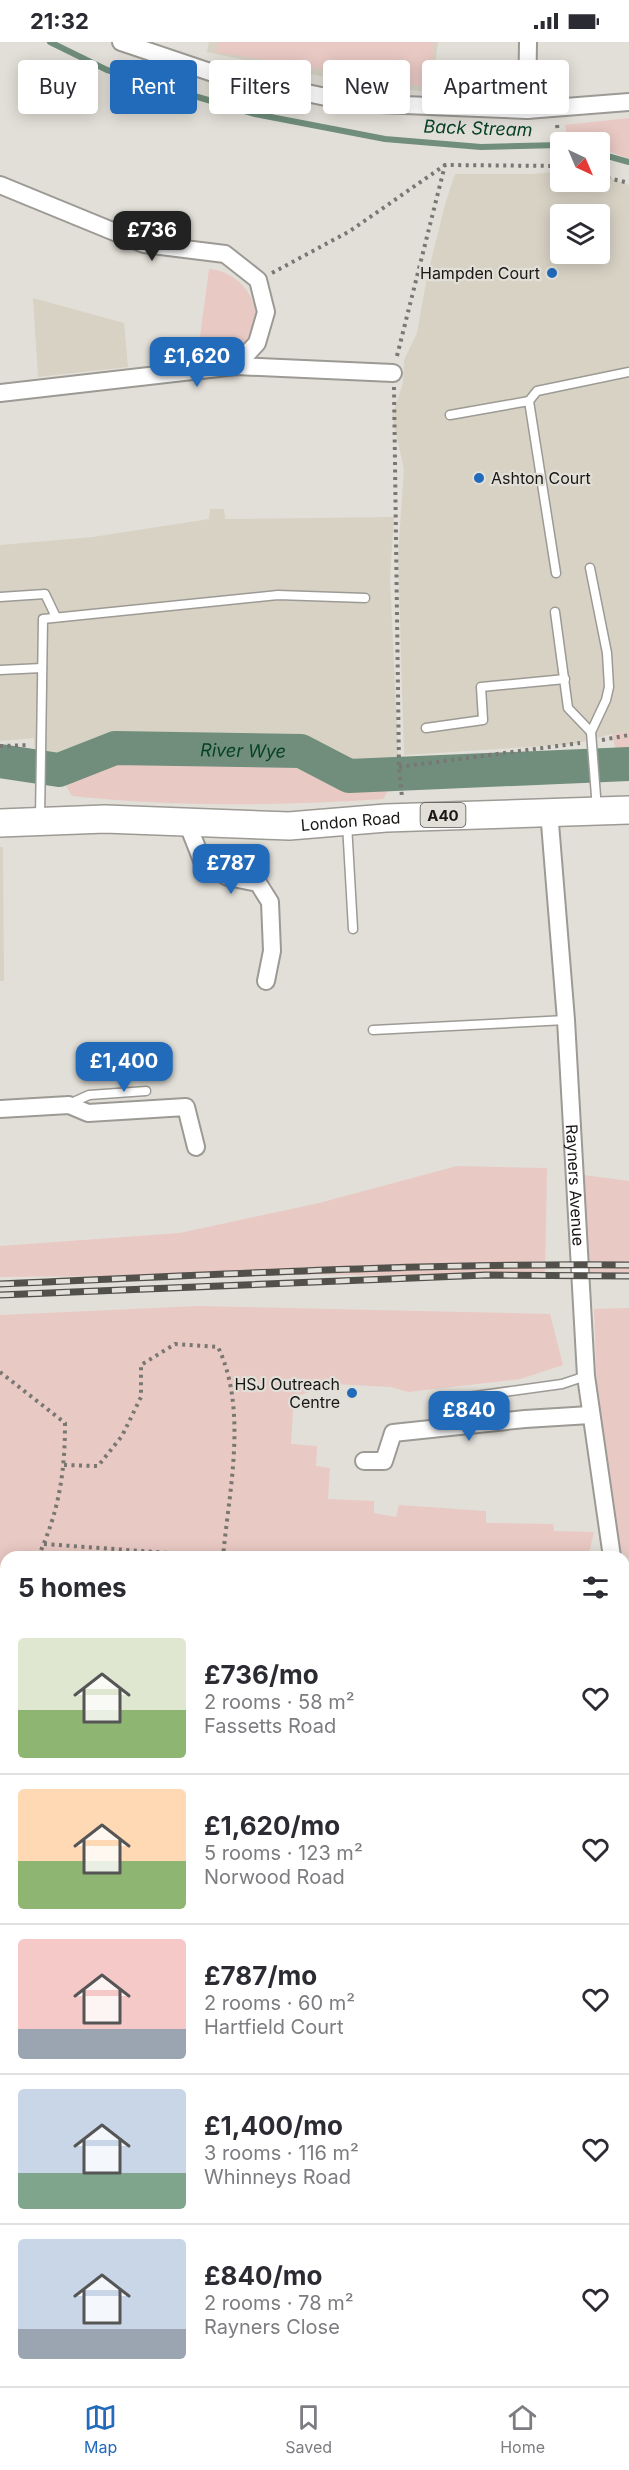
<!DOCTYPE html>
<html lang="en">
<head>
<meta charset="utf-8">
<style>
	body { margin:0; font-family:Inter,sans-serif; background:#f7f7f7; color:#2b2b33; height:100vh; display:flex; flex-direction:column; font-size:22px; white-space:nowrap }
	* { box-sizing:border-box; margin:0 }
	p { font-size:20px; color:#7c7c81 }
	.icon { flex:none; width:33px; height:33px; fill:none; stroke:currentColor; stroke-width:2; stroke-linecap:round; stroke-linejoin:round }
	.map { position:relative; flex:1; overflow:hidden }
	.sheet { position:absolute; left:0px; top:1509px; width:630px; height:836px; display:flex; flex-direction:column; background:#fff; border-radius:18px 18px 0 0; box-shadow:0 3px 15px #0003 }
	.sheet>* { flex:none }
	.hud { position:absolute; left:18px; top:18px; width:594px; height:54px; display:flex; gap:12px }
	.needle { width:39px; rotate:136deg }
	.controls { position:absolute; left:550px; top:90px; display:grid; gap:12px }
	.controls a { display:grid; place-items:center; width:60px; height:60px; border-radius:6px; background:#fff; box-shadow:0 3px 15px #0003; font-size:30px }
	.price { position:absolute; translate:-50% -51px; padding:0 14px; border-radius:12px; background:#226aba; color:#fff; font-size:20px; line-height:39px; filter:drop-shadow(0 2px 3px #0008) }
	.price::after { content:''; position:absolute; left:50%; top:36px; width:18px; height:14px; margin-left:-9px; background:inherit; clip-path:polygon(0 0,100% 0,50% 100%) }
	.price.selected { background:#222; color:#fff }
	ul { padding:0; list-style:none }
	li { display:flex; align-items:center; gap:18px; height:150px; padding:0 18px }
	li+li { border-top:2px solid #e1e1e2 }
	li span { display:grid; place-items:center; flex:none; width:168px; height:120px; border-radius:6px; color:#555 }
	li>.icon { margin-inline-start:auto }
	span .icon { width:72px; height:72px; fill:#fffc; stroke-width:1 }
	li b { font-size:26px }
	h2 { display:flex; justify-content:space-between; align-items:center; height:72px; padding:0 18px; font-size:26px }
	.tag { padding:0 21px; border-radius:6px; background:#fff; box-shadow:0 3px 15px #0003; font-size:21px; line-height:54px }
	.tag.selected { background:#226aba; color:#fff }
	.status { display:flex; justify-content:space-between; align-items:center; height:42px; padding:0 30px; background:#fff; direction:ltr }
	.status svg { height:16px; fill:currentColor }
	.menu { display:flex; justify-content:space-around; align-items:center; height:84px; border-top:2px solid #e1e1e2; background:#fff; font-size:16px; color:#7c7c81 }
	.menu a { display:grid; justify-items:center; gap:3px }
	.menu .selected { color:#226aba }
	.map>svg:first-child { display:block }
	.built { fill:#d7d2c4; fill-rule:evenodd }
	.green { fill:#e9c9c4 }
	.lines { fill:none; stroke-linecap:round; stroke-linejoin:round }
	.stream { stroke:#708e7b; stroke-width:6 }
	.river { stroke:#708e7b; stroke-width:34 }
	.service-casing { stroke:#9c9a94; stroke-width:11 }
	.minor-casing { stroke:#9c9a94; stroke-width:20 }
	.primary-casing { stroke:#9c9a94; stroke-width:30 }
	.path { stroke:#787772; stroke-width:4; stroke-dasharray:3 4.5; stroke-linecap:butt }
	.service { stroke:#fff; stroke-width:8 }
	.minor { stroke:#fff; stroke-width:16 }
	.primary { stroke:#fff; stroke-width:27 }
	.rail-casing { stroke:#51504b; stroke-width:7 }
	.rail { stroke:#e2dfd8; stroke-width:4.5; stroke-dasharray:14; stroke-linecap:butt }
	.poi-dot { fill:#226aba; stroke:#e2dfd8; stroke-width:2 }
	.labels { text-anchor:middle; dominant-baseline:central; stroke-width:4.5; stroke-linejoin:round; paint-order:stroke }
	.shield { fill:#e2dfd8; stroke:#55534f; stroke-width:1.5 }
	.shield-label { font-size:15px; font-weight:bold; fill:#181714 }
	.poi-label { font-size:16px; fill:#181714; stroke:#e2dfd8; text-anchor:end }
	.street-label { font-size:16px; fill:#181714; stroke:#e2dfd8 }
	.water-label { font-size:18px; font-style:italic; fill:#074126; stroke:#e2dfd8 }
</style>
</head>
<body>
<div class="status"><b>21:32</b><svg viewBox="0 0 49 12"><path d="M0 12V9h3v3zM5 12V6h3v6zM10 12V3h3v9zM15 12V0h3v12zM26 1h20v11H26zM47 4h2v5h-2z"/></svg></div>
<div class="map">
<svg width="629" height="2344" viewBox="0 0 629 2344">
	<rect width="100%" height="100%" fill="#e2dfd8"/>
	<g class="built">
		<polygon points="209,0 438,0 431,50 362,43 207,10"/>
		<path d="M561,125V140H600V132L629,143V690L612,692L574,702L404,713L398,513L404,427L392,374L403,341L404,318L417,291L427,235L446,159L455,132H531L553,130ZM561,172H600V212H561Z"/>
		<polygon points="33,256 124,281 128,325 38,335"/>
		<polygon points="210,467 224,467 225,477 394,475 390,536 399,728 351,728 321,710 272,705 126,706 84,719 59,734 36,733 34,696 0,699 0,503 93,495 209,477"/>
		<polygon points="0,805 3,805 4,939 0,939"/>
	</g>
	<g class="green">
		<polygon points="218,0 433,0 432,44 434,37 514,31 516,50 509,54 431,50 431,46 216,10"/>
		<polygon points="629,76 629,117 600,106 600,100 586,100 567,93 565,83"/>
		<path d="M209,227C252,230 276,288 233,310C221,315 210,316 197,317Z"/>
		<polygon points="629,690 629,718 618,719 612,692"/>
		<path d="M125,718L311,722L325,725L345,745L390,746L383,757C280,764 175,765 72,754L66,744L96,727Z"/>
		<polygon points="457,1124 547,1126 545,1236 294,1232 0,1235 0,1204 180,1191 319,1161"/>
		<polygon points="584,1133 629,1139 629,1233 582,1237"/>
		<polygon points="198,1264 550,1272 563,1323 520,1337 408,1350 391,1345 333,1342 294,1355 291,1402 317,1404 316,1424 330,1426 328,1457 374,1459 374,1471 396,1475 399,1463 486,1469 486,1481 553,1482 554,1489 594,1490 588,1515 6,1515 6,2338 624,2338 624,1985 629,1985 629,2344 0,2344 0,1273"/>
		<polygon points="629,1266 629,1517 618,1507 597,1350 594,1267"/>
	</g>
	<g class="lines">
		<g class="stream">
			<polyline points="50,0 107,28 255,72 385,97 481,105 561,103"/>
			<polyline points="600,112 629,120"/>
		</g>
		<path class="river" id="s1" d="M0,719L59,728L115,706L301,709L349,734L629,722"/>
		<g class="service-casing">
			<g id="service">
				<polyline points="450,373 529,359"/>
				<polyline points="590,526 607,611 609,645 606,658 591,690 597,767"/>
				<polyline points="556,531 529,359 537,349 629,330"/>
				<polyline points="0,555 45,552 56,575"/>
				<polyline points="555,570 568,666 591,690"/>
				<polyline points="0,628 42,626"/>
				<polyline points="426,686 483,678 481,645 565,637"/>
				<polyline points="40,776 43,577 278,553 365,556"/>
				<polyline points="347,782 353,887"/>
				<polyline points="373,988 566,978"/>
				<polyline points="69,1062 89,1053 146,1049"/>
				<polyline points="446,1358 562,1342 586,1334"/>
				<polyline points="624,1764 629,1770"/>
				<polyline points="624,1931 629,1927"/>
			</g>
		</g>
		<g class="minor-casing">
			<g id="minor">
				<polyline points="121,0 213,31 354,61 527,68 629,60"/>
				<polyline points="527,68 528,0"/>
				<polyline points="0,143 144,202 225,212 258,238 266,270 257,301 236,324"/>
				<polyline points="0,351 236,324 393,331"/>
				<path id="s2" d="M549,769L566,978L586,1334L612,1515"/>
				<polyline points="186,778 203,821 228,835 258,841 270,860 272,909 266,939"/>
				<polyline points="0,1067 69,1063 88,1071 186,1065 196,1105"/>
				<polyline points="364,1419 384,1419 393,1391 525,1377 590,1373"/>
				<polyline points="624,1533 629,1534"/>
				<polyline points="624,1562 629,1579"/>
			</g>
		</g>
		<g class="primary-casing">
			<g id="primary">
				<path id="s3" d="M0,781L105,777L289,784L386,776L629,768"/>
			</g>
		</g>
		<g class="path">
			<polyline points="557,83 561,109"/>
			<polyline points="600,134 629,141"/>
			<polyline points="272,231 350,189 445,123 561,124"/>
			<polyline points="397,314 445,123"/>
			<polyline points="394,345 399,725 402,755"/>
			<polyline points="602,698 629,693"/>
			<polyline points="0,704 30,703"/>
			<polyline points="399,725 580,701"/>
			<path d="M0,1330L65,1381C65,1431 59,1469 38,1515"/>
			<path d="M64,1423L98,1424L122,1394L141,1355V1323L175,1302L218,1305C248,1368 229,1448 223,1515"/>
			<polyline points="44,1502 224,1515"/>
			<polyline points="0,1546 6,1546"/>
			<polyline points="0,1726 6,1722"/>
			<polyline points="624,1997 629,1995"/>
			<polyline points="0,2079 6,2088"/>
			<polyline points="0,2111 3,2145 0,2176"/>
		</g>
		<use href="#service" class="service"/>
		<use href="#minor" class="minor"/>
		<use href="#primary" class="primary"/>
		<g class="rail-casing">
			<g id="rail">
				<path d="M0,1242C210,1233 419,1221 629,1223"/>
				<polyline points="0,1253 486,1233 629,1234"/>
			</g>
		</g>
		<use href="#rail" class="rail"/>
	</g>
	<g class="poi-dot">
		<circle cx="552" cy="231" r="6"/>
		<circle cx="479" cy="436" r="6"/>
		<circle cx="352" cy="1351" r="6"/>
	</g>
	<g class="labels">
		<rect class="shield" x="420.5" y="761" width="45" height="24" rx="4.5"/>
		<g class="shield-label">
			<text x="443" y="773">A40</text>
		</g>
		<g class="poi-label">
			<text x="540" y="231">Hampden Court</text>
			<text x="491" y="436" text-anchor="start">Ashton Court</text>
			<text x="340" y="1342">HSJ Outreach<tspan x="340" dy="18">Centre</tspan></text>
		</g>
		<g class="street-label">
			<text stroke="none"><textPath href="#s3" startOffset="351">London Road</textPath></text>
			<text stroke="none"><textPath href="#s2" startOffset="375">Rayners Avenue</textPath></text>
		</g>
		<g class="water-label">
			<text transform="translate(478 86) rotate(2)">Back Stream</text>
			<text stroke="none"><textPath href="#s1" startOffset="248">River Wye</textPath></text>
		</g>
	</g>
</svg>
<div class="controls">
<a><svg class="needle" viewBox="-14 -14 28 28"><path d="M0-13l5 13h-10z" fill="#e53935"/><path d="M0 13l5-13h-10z" fill="#7c7c81"/></svg></a>
<a><svg class="icon" aria-label="layers" viewBox="0 0 24 24"><path d="M12 4l9 5-9 5-9-5zM3 14l9 5 9-5"/></svg></a>
</div>
<b class="price selected" style="left:152px;top:220px">£736</b>
<b class="price" style="left:197px;top:346px">£1,620</b>
<b class="price" style="left:231px;top:853px">£787</b>
<b class="price" style="left:124px;top:1051px">£1,400</b>
<b class="price" style="left:469px;top:1400px">£840</b>
<div class="hud">
<a class="tag">Buy</a>
<a class="tag selected">Rent</a>
<a class="tag">Filters</a>
<a class="tag">New</a>
<a class="tag">Apartment</a>
</div>
<section class="sheet">
<h2>5 homes<svg class="icon" aria-label="filters" viewBox="0 0 24 24"><path d="M4 7h16M4 17h16"/><circle cx="9" cy="7" r="2"/><circle cx="15" cy="17" r="2"/></svg></h2>
<ul>
<li><span style="background:linear-gradient(#dfe7d0 60%,#8fb573 0)"><svg class="icon" aria-label="home" viewBox="0 0 24 24"><path d="M3 11l9-7 9 7M6 9v11h12V9"/></svg></span><div><b>£736/mo</b><p>2 rooms · 58 m²</p><p>Fassetts Road</p></div><svg class="icon" aria-label="heart" viewBox="0 0 24 24"><path d="M12 20l-8-8c-3-5 5-10 8-4 3-6 11-1 8 4z"/></svg></li>
<li><span style="background:linear-gradient(#ffd9b3 60%,#8fb573 0)"><svg class="icon" aria-label="home" viewBox="0 0 24 24"><path d="M3 11l9-7 9 7M6 9v11h12V9"/></svg></span><div><b>£1,620/mo</b><p>5 rooms · 123 m²</p><p>Norwood Road</p></div><svg class="icon" aria-label="heart" viewBox="0 0 24 24"><path d="M12 20l-8-8c-3-5 5-10 8-4 3-6 11-1 8 4z"/></svg></li>
<li><span style="background:linear-gradient(#f6c9c9 75%,#9aa5b1 0)"><svg class="icon" aria-label="home" viewBox="0 0 24 24"><path d="M3 11l9-7 9 7M6 9v11h12V9"/></svg></span><div><b>£787/mo</b><p>2 rooms · 60 m²</p><p>Hartfield Court</p></div><svg class="icon" aria-label="heart" viewBox="0 0 24 24"><path d="M12 20l-8-8c-3-5 5-10 8-4 3-6 11-1 8 4z"/></svg></li>
<li><span style="background:linear-gradient(#c9d6e8 70%,#7fa58c 0)"><svg class="icon" aria-label="home" viewBox="0 0 24 24"><path d="M3 11l9-7 9 7M6 9v11h12V9"/></svg></span><div><b>£1,400/mo</b><p>3 rooms · 116 m²</p><p>Whinneys Road</p></div><svg class="icon" aria-label="heart" viewBox="0 0 24 24"><path d="M12 20l-8-8c-3-5 5-10 8-4 3-6 11-1 8 4z"/></svg></li>
<li><span style="background:linear-gradient(#c9d6e8 75%,#9aa5b1 0)"><svg class="icon" aria-label="home" viewBox="0 0 24 24"><path d="M3 11l9-7 9 7M6 9v11h12V9"/></svg></span><div><b>£840/mo</b><p>2 rooms · 78 m²</p><p>Rayners Close</p></div><svg class="icon" aria-label="heart" viewBox="0 0 24 24"><path d="M12 20l-8-8c-3-5 5-10 8-4 3-6 11-1 8 4z"/></svg></li>
</ul>
</section>
</div>
<nav class="menu">
<a class="selected"><svg class="icon" aria-label="map" viewBox="0 0 24 24"><path d="M3 6l6-2 6 2 6-2v14l-6 2-6-2-6 2zM9 4v14M15 6v14"/></svg>Map</a>
<a><svg class="icon" aria-label="saved" viewBox="0 0 24 24"><path d="M7 4h10v16l-5-4-5 4z"/></svg>Saved</a>
<a><svg class="icon" aria-label="home" viewBox="0 0 24 24"><path d="M3 11l9-7 9 7M6 9v11h12V9"/></svg>Home</a>
</nav>
</body>
</html>
